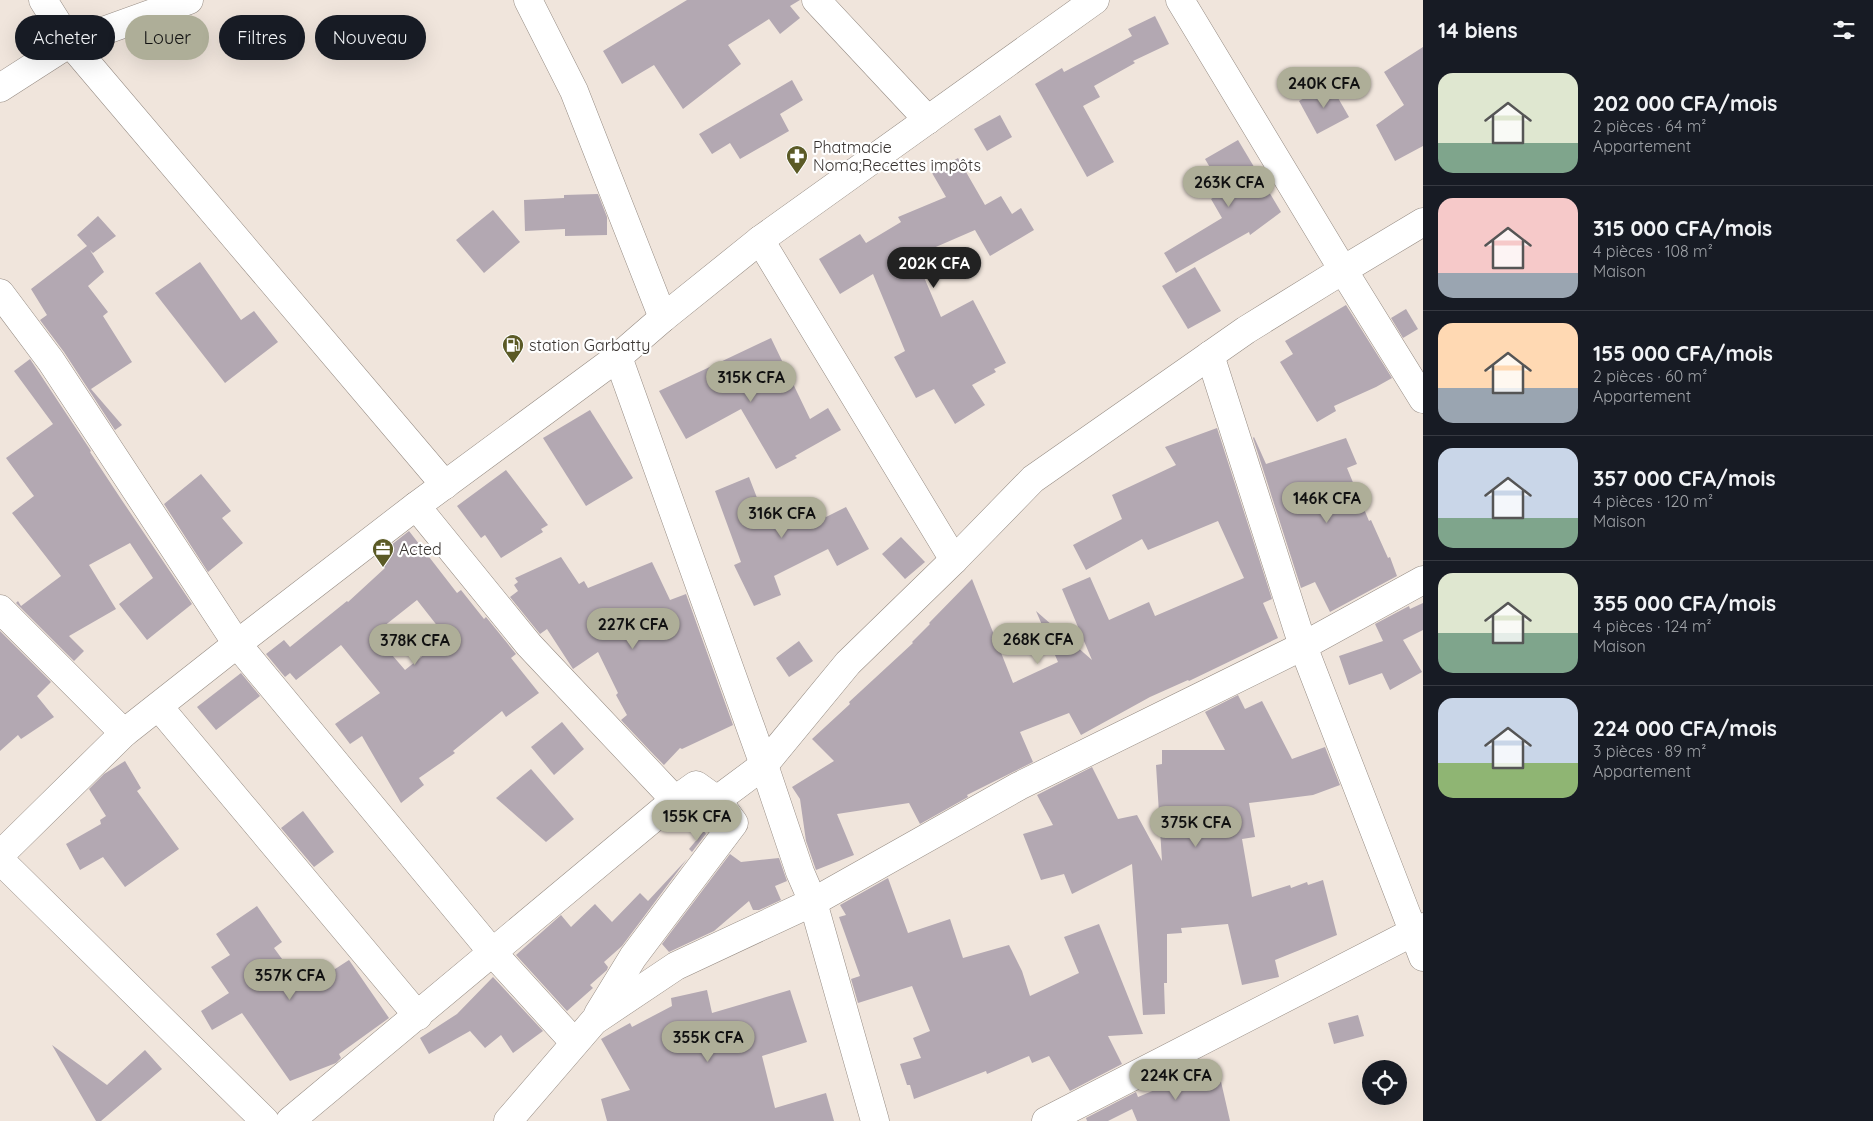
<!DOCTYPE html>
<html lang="fr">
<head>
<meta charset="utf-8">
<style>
	body { margin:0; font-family:Quicksand,sans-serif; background:#20242c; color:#f1f3f6; height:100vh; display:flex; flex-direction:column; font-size:19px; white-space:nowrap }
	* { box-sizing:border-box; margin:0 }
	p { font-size:16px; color:#9ea1a6 }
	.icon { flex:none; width:28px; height:28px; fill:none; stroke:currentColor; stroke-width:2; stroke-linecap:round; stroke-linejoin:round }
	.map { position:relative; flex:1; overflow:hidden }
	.sheet { display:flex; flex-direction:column; background:#171b24; width:450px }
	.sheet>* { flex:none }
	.hud { position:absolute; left:15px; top:15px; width:475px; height:45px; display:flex; gap:10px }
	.controls { position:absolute; left:1362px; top:1060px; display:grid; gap:10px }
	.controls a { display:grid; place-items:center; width:45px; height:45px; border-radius:50%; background:#171b24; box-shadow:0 5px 20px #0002; font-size:25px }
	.price { position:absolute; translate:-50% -42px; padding:0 11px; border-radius:18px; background:#aeae98; color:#111; font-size:16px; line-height:32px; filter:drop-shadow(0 1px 2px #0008) }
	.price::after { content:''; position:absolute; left:50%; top:30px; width:15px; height:11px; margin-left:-8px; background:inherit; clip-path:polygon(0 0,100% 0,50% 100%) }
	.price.active { background:#222; color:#fff }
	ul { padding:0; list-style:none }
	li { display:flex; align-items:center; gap:15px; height:125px; padding:0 15px }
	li+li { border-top:1px solid #363941 }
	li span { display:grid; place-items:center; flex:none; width:140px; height:100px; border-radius:15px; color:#555 }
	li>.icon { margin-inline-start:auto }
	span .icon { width:60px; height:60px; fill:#fffc; stroke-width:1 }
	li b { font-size:21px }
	h2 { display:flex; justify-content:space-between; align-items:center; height:60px; padding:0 15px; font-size:21px }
	.chip { padding:0 18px; border-radius:22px; background:#171b24; box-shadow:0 5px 20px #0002; font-size:18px; line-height:45px }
	.chip.active { background:#aeae98; color:#111 }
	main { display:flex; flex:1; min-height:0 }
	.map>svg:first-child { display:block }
	.building { fill:#b3a8b2; fill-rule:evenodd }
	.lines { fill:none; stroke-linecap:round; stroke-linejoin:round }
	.street-casing { stroke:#968c84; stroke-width:29 }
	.secondary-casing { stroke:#968c84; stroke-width:29 }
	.highway-casing { stroke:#968c84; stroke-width:29 }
	.street { stroke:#fff; stroke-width:28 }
	.secondary { stroke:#fff; stroke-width:28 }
	.highway { stroke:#fff; stroke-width:28 }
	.labels { text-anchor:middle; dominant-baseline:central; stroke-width:4.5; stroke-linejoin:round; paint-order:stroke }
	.poi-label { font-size:16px; fill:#383330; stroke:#fff; text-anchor:start }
</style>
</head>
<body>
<main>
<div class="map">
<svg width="1423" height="1121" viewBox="0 0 1423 1121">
	<rect width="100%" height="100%" fill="#f0e5dc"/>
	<g class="building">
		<polygon points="687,0 800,0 790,6 800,18 780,34 769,19 728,45 741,64 683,109 654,65 622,84 603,51"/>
		<polygon points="1155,16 1169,44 1133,61 1135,63 1094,86 1100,97 1083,106 1114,162 1087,177 1035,84 1062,68 1064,72 1132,36 1128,29"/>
		<polygon points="1423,47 1423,146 1395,161 1376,125 1404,105 1384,72"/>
		<polygon points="792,80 803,100 780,114 789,131 740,159 730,143 712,154 699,134"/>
		<polygon points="1330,84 1349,117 1317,134 1299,101"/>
		<polygon points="1000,115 1012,137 987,151 974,129"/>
		<polygon points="1238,140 1281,212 1250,235 1249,232 1176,273 1164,253 1222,218 1211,199 1224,191 1205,159"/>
		<polygon points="958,158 985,205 1001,196 1012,214 1021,208 1034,230 990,256 975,230 915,256 941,317 973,300 1006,363 994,369 996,372 972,385 985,405 955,424 934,389 916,398 894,357 905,351 873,274 840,294 819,259 860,234 866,243 901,222 898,217 946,197 932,173"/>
		<polygon points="598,194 607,217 607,235 565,236 565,229 525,231 524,200 564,198 564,195"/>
		<polygon points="493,210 520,242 484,273 456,240"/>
		<polygon points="98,216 116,236 93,253 90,250 104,272 88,286 108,312 103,316 132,362 91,389 122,425 115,430 64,352 40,320 47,315 31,289 87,246 77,235"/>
		<polygon points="200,262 241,320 254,311 278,342 225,383 155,293"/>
		<polygon points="1195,267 1221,311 1188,329 1162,286"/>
		<polygon points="1346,305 1392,378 1376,387 1334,406 1336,411 1317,422 1280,362 1293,354 1285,341"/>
		<polygon points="1406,309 1418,329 1403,338 1391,318"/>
		<polygon points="771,338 810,419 828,408 841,430 795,456 797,458 776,469 741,409 686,439 659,391"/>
		<polygon points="30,359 91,451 90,452 121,499 192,604 147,640 119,604 153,578 130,543 89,565 116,609 69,636 84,651 74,661 16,603 18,601 21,606 61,576 12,513 34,496 6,458 53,424 14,371"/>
		<polygon points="590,410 633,478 586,506 543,438"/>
		<polygon points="1217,428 1272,599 1263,603 1278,638 1189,681 1188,680 1150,697 1081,735 1069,713 1020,732 1033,762 967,795 968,797 920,824 909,803 837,814 854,855 816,870 806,841 800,799 792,787 834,761 812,739 850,704 849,702 913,643 912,642 930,624 929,623 972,579 1013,683 1058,662 1036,611 1092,660 1062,589 1090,577 1109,620 1149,602 1155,616 1244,578 1218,521 1148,550 1142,539 1086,570 1073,545 1122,519 1112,495 1176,465 1165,447"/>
		<polygon points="1254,437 1266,464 1346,438 1357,464 1347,468 1369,521 1371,520 1388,558 1390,557 1397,576 1330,612 1315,582 1301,588 1253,438"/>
		<polygon points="506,470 548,525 541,529 543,532 501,558 485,535 481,538 457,506"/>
		<polygon points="201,474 231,511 222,518 243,543 208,572 164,504"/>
		<polygon points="749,477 769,529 818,502 826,517 846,507 869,549 837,566 828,549 774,576 781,595 754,606 734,565 741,562 715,491"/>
		<path d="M409,531L457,593L461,590L484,619L486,617L516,654L511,658L539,693L506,717L502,711L453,751L455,753L419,778L424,785L401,803L362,736L350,744L335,724L380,693L341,645L296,680L290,673L285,677L266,654L284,640L290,647L347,601L348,602L385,568L376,557ZM417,600L446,637L405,670L374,634Z"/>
		<polygon points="901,537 925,562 905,579 882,554"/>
		<polygon points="561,557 579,584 584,581 588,588 652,562 670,600 686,594 733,725 682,749 680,748 664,765 655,756 621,720 627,715 616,695 618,693 598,652 573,669 547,629 540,634 510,597 518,591 514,585 518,582 515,578"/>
		<polygon points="1423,603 1423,630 1403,640 1422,672 1390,690 1382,673 1349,685 1339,656 1383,641 1375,624 1409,606 1410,609"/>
		<polygon points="0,631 51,682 37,696 54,717 21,739 18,735 0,751"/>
		<polygon points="799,641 813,661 789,677 776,658"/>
		<polygon points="241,673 260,696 216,730 197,707"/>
		<polygon points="1238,695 1245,709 1262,701 1292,759 1325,747 1340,785 1313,795 1249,803 1255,837 1242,839 1252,897 1290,885 1291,888 1307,882 1308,885 1323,880 1337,935 1275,960 1279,977 1242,985 1228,924 1181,928 1182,933 1167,934 1167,983 1164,983 1165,1014 1143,1015 1132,864 1072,894 1064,874 1041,880 1023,834 1053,825 1037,795 1092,767 1118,819 1137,815 1162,861 1156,765 1162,764 1162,750 1225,750 1205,712"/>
		<polygon points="562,722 584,749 554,775 531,747"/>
		<polygon points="125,761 141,788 137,791 179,849 125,887 103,857 80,870 66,844 101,824 100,820 106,816 89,789 104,774"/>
		<polygon points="531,769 574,819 546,842 496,798"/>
		<polygon points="303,811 334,852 314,867 281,828"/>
		<polygon points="704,831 706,834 692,852 689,849"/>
		<polygon points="730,854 741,862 779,858 787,881 775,886 781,900 759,910 753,910 749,901 714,931 669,952 662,944"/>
		<polygon points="687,859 622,946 604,962 608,967 607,970 590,985 593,988 567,1011 516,955 561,915 571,927 595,904 612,922 640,893 648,901"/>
		<polygon points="888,878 908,933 950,919 963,958 1009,945 1022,971 1030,996 1079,973 1064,937 1099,924 1143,1034 1108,1036 1122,1064 1070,1091 1049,1056 1032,1063 1029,1056 987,1074 986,1071 914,1099 910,1085 907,1085 900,1064 921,1058 913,1038 930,1031 912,986 858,1003 851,979 860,976 839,917 846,915 840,905"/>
		<polygon points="257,906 282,942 274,948 304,989 349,960 389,1018 339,1054 341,1058 336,1063 290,1081 242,1013 212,1030 201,1011 229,993 211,967 230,955 216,934"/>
		<polygon points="493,977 543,1031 513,1053 501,1035 485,1048 470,1031 429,1054 420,1038 457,1014"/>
		<polygon points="707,990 712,1013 790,990 807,1042 762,1056 775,1108 826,1093 834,1121 607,1121 601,1099 630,1090 601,1039 630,1023 632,1027 672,1006 671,998"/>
		<polygon points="1358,1015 1364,1036 1334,1044 1328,1023"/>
		<polygon points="52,1045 107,1085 145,1050 162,1069 101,1121 96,1121"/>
		<polygon points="1217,1064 1230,1121 1137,1121 1132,1109 1108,1121 1087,1121 1086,1118 1136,1092 1138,1097"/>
	</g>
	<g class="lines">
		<g class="street-casing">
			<g id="street">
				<polyline points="43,0 70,43 445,485"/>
				<polyline points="528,0 574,91 663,318"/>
				<polyline points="0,88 70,43 189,0"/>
				<polyline points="760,240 954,560"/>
				<polyline points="0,293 51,361 237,644 493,953 574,1042"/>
				<polyline points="1210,355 1303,646 1423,957"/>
				<polyline points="618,357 764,765 800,872 813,902 875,1121"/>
				<polyline points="416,506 529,645 675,800"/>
				<polyline points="0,609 124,733"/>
				<polyline points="159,707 418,1016"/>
				<polyline points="717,800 764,765 848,663 954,560 1033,479 1246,330 1343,270 1423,399"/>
				<polyline points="0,860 265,1121"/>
				<polyline points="290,1121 675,800 696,785 717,800 734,823 633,957 598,1014"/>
				<polyline points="508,1121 594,1021 676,966 813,902 1019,786 1303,646 1423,580"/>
				<polyline points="1046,1121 1423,927"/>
			</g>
		</g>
		<g class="secondary-casing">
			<polyline id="secondary" points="816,0 928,120"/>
		</g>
		<g class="highway-casing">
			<g id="highway">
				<polyline points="1180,0 1343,270 1423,222"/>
				<polyline points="0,855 124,733 237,644 416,506 618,357 663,318 760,240 1095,0"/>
			</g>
		</g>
		<use href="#street" class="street"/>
		<use href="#secondary" class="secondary"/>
		<use href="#highway" class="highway"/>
	</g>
	<defs>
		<g id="pharmacy-pin" transform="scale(1.125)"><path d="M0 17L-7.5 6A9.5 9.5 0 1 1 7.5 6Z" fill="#5b5a26" stroke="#fff"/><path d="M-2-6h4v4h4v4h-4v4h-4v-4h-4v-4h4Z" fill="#fff"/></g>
		<g id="fuel-pin" transform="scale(1.125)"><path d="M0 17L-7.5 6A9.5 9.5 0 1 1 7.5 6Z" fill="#5b5a26" stroke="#fff"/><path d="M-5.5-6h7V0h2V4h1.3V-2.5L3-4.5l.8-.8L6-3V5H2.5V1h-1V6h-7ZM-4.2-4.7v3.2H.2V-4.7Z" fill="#fff"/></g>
		<g id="office-pin" transform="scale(1.125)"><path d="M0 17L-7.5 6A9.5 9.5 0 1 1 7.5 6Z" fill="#5b5a26" stroke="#fff"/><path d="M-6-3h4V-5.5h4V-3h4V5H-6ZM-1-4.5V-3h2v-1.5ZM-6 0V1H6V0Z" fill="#fff"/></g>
	</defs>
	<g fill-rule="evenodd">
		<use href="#pharmacy-pin" x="797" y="156"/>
		<use href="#fuel-pin" x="513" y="345"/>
		<use href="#office-pin" x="383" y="549"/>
	</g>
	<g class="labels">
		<g class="poi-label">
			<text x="813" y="147">Phatmacie<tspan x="813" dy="18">Noma;Recettes impôts</tspan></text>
			<text x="529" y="345">station Garbatty</text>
			<text x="399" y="549">Acted</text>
		</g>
	</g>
</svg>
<div class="controls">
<a><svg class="icon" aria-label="locate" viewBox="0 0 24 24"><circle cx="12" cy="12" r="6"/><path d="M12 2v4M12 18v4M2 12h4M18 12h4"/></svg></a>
</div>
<b class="price" style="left:1324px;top:109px">240K CFA</b>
<b class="price" style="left:1229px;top:208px">263K CFA</b>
<b class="price active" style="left:934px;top:289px">202K CFA</b>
<b class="price" style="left:751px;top:403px">315K CFA</b>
<b class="price" style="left:1327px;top:524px">146K CFA</b>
<b class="price" style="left:782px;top:539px">316K CFA</b>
<b class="price" style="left:633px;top:650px">227K CFA</b>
<b class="price" style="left:1038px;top:665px">268K CFA</b>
<b class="price" style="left:415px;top:666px">378K CFA</b>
<b class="price" style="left:697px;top:842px">155K CFA</b>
<b class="price" style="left:1196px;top:848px">375K CFA</b>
<b class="price" style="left:290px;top:1001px">357K CFA</b>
<b class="price" style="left:708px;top:1063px">355K CFA</b>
<b class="price" style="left:1176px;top:1101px">224K CFA</b>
<div class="hud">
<a class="chip">Acheter</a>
<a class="chip active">Louer</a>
<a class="chip">Filtres</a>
<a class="chip">Nouveau</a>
</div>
</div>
<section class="sheet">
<h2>14 biens<svg class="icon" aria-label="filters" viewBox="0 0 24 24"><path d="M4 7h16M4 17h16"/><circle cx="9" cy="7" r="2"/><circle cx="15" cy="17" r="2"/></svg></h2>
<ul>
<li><span style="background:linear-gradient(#dfe7d0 70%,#7fa58c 0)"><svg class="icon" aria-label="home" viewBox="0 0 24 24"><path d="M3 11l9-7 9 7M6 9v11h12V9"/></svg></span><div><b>202 000 CFA/mois</b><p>2 pièces · 64 m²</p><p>Appartement</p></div></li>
<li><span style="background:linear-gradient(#f6c9c9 75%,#9aa5b1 0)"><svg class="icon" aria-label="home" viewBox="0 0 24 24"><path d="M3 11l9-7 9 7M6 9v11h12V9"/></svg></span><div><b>315 000 CFA/mois</b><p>4 pièces · 108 m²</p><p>Maison</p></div></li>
<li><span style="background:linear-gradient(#ffd9b3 65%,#9aa5b1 0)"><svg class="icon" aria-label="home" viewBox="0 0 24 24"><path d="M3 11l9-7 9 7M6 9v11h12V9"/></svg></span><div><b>155 000 CFA/mois</b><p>2 pièces · 60 m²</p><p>Appartement</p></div></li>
<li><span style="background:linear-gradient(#c9d6e8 70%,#7fa58c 0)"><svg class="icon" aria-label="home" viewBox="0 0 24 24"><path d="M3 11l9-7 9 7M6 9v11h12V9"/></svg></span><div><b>357 000 CFA/mois</b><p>4 pièces · 120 m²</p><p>Maison</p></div></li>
<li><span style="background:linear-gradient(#dfe7d0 60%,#7fa58c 0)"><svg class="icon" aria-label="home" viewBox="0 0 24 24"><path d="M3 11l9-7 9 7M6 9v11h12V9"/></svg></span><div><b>355 000 CFA/mois</b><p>4 pièces · 124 m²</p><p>Maison</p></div></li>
<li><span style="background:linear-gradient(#c9d6e8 65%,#8fb573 0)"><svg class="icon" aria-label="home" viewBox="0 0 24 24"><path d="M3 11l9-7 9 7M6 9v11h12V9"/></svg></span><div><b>224 000 CFA/mois</b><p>3 pièces · 89 m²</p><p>Appartement</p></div></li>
</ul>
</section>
</main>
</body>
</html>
